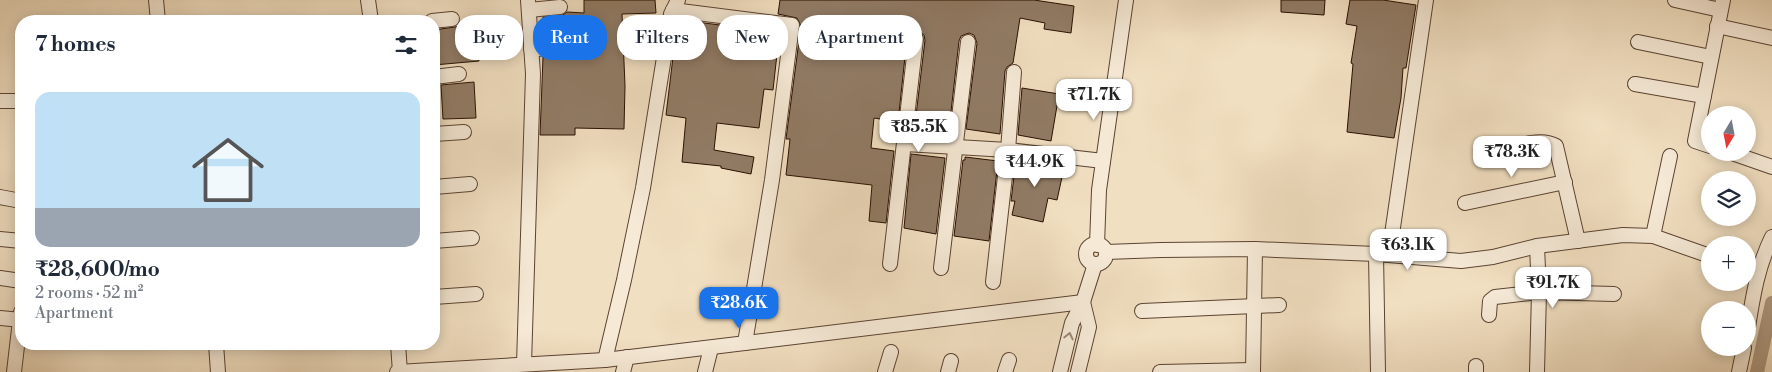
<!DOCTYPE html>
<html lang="en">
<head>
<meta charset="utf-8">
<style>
	body { margin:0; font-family:"Libre Bodoni",serif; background:#f6f6f7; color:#1f2937; height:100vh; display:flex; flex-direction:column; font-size:19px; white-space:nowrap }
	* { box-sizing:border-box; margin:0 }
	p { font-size:16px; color:#747a83 }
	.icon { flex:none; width:28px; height:28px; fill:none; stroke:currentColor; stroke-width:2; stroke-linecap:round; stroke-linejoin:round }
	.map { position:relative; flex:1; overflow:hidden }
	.side { position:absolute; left:15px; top:15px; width:425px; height:335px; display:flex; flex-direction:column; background:#fff; border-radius:20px; box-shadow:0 2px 12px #0003 }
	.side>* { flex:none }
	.hud { position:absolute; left:455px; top:15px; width:475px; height:45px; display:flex; gap:10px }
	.needle { width:32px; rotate:190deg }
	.buttons { position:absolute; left:1701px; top:106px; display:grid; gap:10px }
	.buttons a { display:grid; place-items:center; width:55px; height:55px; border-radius:50%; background:#fff; box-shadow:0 2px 12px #0003; font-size:25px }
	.price { position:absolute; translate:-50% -42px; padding:0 11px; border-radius:10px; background:#fff; color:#222; font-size:16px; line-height:32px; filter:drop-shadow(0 1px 2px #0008) }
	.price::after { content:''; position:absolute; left:50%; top:30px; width:15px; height:11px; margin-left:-8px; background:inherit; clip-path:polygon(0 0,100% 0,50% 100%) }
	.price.active { background:#1a73e8; color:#fff }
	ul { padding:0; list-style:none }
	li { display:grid; align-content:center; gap:10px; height:265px; padding:0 20px }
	li span { display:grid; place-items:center; height:155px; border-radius:15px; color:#555 }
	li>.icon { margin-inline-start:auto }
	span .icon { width:90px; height:90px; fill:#fffc; stroke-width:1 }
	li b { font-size:21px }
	h2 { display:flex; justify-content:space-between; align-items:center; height:60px; padding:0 20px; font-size:21px }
	.chip { padding:0 18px; border-radius:20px; background:#fff; box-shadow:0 2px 12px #0003; font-size:18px; line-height:45px }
	.chip.active { background:#1a73e8; color:#fff }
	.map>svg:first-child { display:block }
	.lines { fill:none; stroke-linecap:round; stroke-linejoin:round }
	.canal { stroke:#ad9880; stroke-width:14 }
	.building { fill:#917b65; stroke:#290f02 }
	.minor-casing { stroke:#5b4332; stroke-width:16 }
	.minor { stroke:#f6ead7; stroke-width:14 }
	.oneway { stroke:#9a8777 }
</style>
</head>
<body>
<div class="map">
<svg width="1772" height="372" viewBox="0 0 1772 372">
	<rect width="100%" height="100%" fill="#f1dfc1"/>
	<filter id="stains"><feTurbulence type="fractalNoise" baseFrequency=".004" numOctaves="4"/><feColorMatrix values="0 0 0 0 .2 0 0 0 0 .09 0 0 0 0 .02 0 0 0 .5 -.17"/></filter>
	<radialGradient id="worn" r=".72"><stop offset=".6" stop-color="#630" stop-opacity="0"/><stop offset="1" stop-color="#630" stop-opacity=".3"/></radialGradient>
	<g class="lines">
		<polyline class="canal" points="1757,372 1772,303"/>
	</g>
	<g class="building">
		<polygon points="584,0 655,0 656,13 622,14 625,86 624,129 575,128 575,135 540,135 543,57 569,57 573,55 577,48 575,43 572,40 544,40 543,17 561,16 567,12 584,13"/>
		<polygon points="780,0 1034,0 1074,6 1071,33 1044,29 1045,23 1020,18 1013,63 1007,67 1005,71 1000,134 966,129 977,43 974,35 969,33 961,36 959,41 948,138 916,133 917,125 915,124 925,40 924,35 917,30 909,33 907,38 898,122 874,118 871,148 894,151 886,223 869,221 872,185 786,175 790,139 786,139 801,26 797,18 778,14"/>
		<polygon points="1281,0 1325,0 1324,15 1281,12"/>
		<polygon points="1350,0 1383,0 1416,5 1406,68 1403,68 1401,98 1394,138 1347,132 1353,64 1351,63 1357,26 1346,24"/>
		<polygon points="681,20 782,33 779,54 777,54 773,90 764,89 759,128 717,123 714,150 754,157 751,174 721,168 721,166 682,162 686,118 666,115 673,57 677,57"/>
		<polygon points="475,24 479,61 434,65 434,30"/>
		<polygon points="474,82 476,118 443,119 441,85"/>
		<polygon points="1022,88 1059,94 1051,141 1018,135"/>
		<polygon points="911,154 945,158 936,234 904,228"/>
		<polygon points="965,157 998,161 989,241 954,236 963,160 965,160"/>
		<polygon points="1016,160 1038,162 1064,168 1057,200 1048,198 1043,222 1012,215 1015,201 1011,201"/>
	</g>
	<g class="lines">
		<g class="minor-casing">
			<g id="minor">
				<polyline points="156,0 158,21"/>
				<polyline points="368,0 371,21"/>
				<polyline points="1675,0 1720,10"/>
				<polyline points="529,10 560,7"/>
				<polyline points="673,10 792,25 772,180 745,343"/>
				<polyline points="432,21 452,19"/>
				<polyline points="1717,26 1772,38"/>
				<polyline points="1638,42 1711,57"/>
				<polyline points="531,49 568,48"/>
				<polyline points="434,77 459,74"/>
				<polyline points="1635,84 1704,96"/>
				<polyline points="0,101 21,101"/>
				<polyline points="434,134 464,132"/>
				<polyline points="905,144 1008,150 1103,161"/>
				<polyline points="1710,146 1695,141 1723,0"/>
				<polyline points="1729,152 1772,167"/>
				<path d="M1497,153C1514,148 1539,136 1556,146L1578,241"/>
				<polyline points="434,187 470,184"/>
				<polyline points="0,197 21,201"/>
				<polyline points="1465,203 1565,182"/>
				<polyline points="1653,236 1670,156"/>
				<polyline points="0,239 21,241"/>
				<polyline points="434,241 472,238"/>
				<circle cx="1096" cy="254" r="10"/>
				<polyline points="1097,245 1099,190 1126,0"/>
				<polyline points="1106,252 1161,250 1255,249 1376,254 1461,261 1493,257 1537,246 1623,235 1653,236 1710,256"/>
				<polyline points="1376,254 1378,372"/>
				<polyline points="1389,255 1426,0"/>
				<polyline points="890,264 916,39"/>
				<polyline points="941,268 968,42"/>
				<polyline points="0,278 21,281"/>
				<polyline points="993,282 1008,150 1014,72"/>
				<polyline points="434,297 476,294"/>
				<polyline points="1142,311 1279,305"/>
				<polyline points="1489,315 1490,301 1495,297 1539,292 1614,294"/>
				<polyline points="0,318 21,320"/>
				<path d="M1748,327C1753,296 1758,265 1772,237"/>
				<polyline points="216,344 218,372"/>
				<polyline points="398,344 400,372"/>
				<polyline points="605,360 624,280 643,188 671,14 678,0"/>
				<polyline points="524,364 533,74 528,0"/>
				<polyline points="14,372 21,312"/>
				<polyline points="397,372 605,360 1083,302"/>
				<polyline points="623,372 627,357"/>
				<polyline points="705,372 711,348"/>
				<polyline points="885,372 891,352"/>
				<polyline points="948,372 951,361"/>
				<polyline points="1005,372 1009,360"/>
				<polyline points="1060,372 1072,323 1083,302 1095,264"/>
				<polyline points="1078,372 1089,327 1083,302"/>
				<polyline points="1160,372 1253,370"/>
				<polyline points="1253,372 1255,249"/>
				<polyline points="1476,372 1476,366"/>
				<polyline points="1537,372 1539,292 1537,246"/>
				<polyline points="1739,372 1744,348"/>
			</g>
		</g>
		<use href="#minor" class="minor"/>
	</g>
	<defs><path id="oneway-chevron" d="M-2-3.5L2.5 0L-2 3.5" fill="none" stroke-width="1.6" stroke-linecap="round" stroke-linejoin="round" transform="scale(1.25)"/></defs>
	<use class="oneway" href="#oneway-chevron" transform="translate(1069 336) rotate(-77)"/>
	<rect width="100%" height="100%" filter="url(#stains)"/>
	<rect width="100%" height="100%" fill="url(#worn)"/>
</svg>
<div class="buttons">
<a><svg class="needle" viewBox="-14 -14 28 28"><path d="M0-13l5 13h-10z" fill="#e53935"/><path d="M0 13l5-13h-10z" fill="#747a83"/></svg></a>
<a><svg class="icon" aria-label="layers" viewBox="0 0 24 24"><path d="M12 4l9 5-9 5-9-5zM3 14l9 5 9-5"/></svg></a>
<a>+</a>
<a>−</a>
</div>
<b class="price" style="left:1094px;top:121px">₹71.7K</b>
<b class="price" style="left:919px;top:153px">₹85.5K</b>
<b class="price" style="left:1512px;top:178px">₹78.3K</b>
<b class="price" style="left:1035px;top:188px">₹44.9K</b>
<b class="price" style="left:1408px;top:271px">₹63.1K</b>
<b class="price" style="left:1553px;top:309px">₹91.7K</b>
<b class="price active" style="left:739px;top:329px">₹28.6K</b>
<div class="hud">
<a class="chip">Buy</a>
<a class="chip active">Rent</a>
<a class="chip">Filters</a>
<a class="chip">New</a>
<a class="chip">Apartment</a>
</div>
<section class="side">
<h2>7 homes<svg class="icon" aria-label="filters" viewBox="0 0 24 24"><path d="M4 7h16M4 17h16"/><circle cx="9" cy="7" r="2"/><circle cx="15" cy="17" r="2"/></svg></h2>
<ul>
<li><span style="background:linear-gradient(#bfe0f5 75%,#9aa5b1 0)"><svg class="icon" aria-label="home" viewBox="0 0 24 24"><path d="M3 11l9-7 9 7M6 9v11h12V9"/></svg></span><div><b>₹28,600/mo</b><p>2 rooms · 52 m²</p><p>Apartment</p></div></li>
</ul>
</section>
</div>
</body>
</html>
